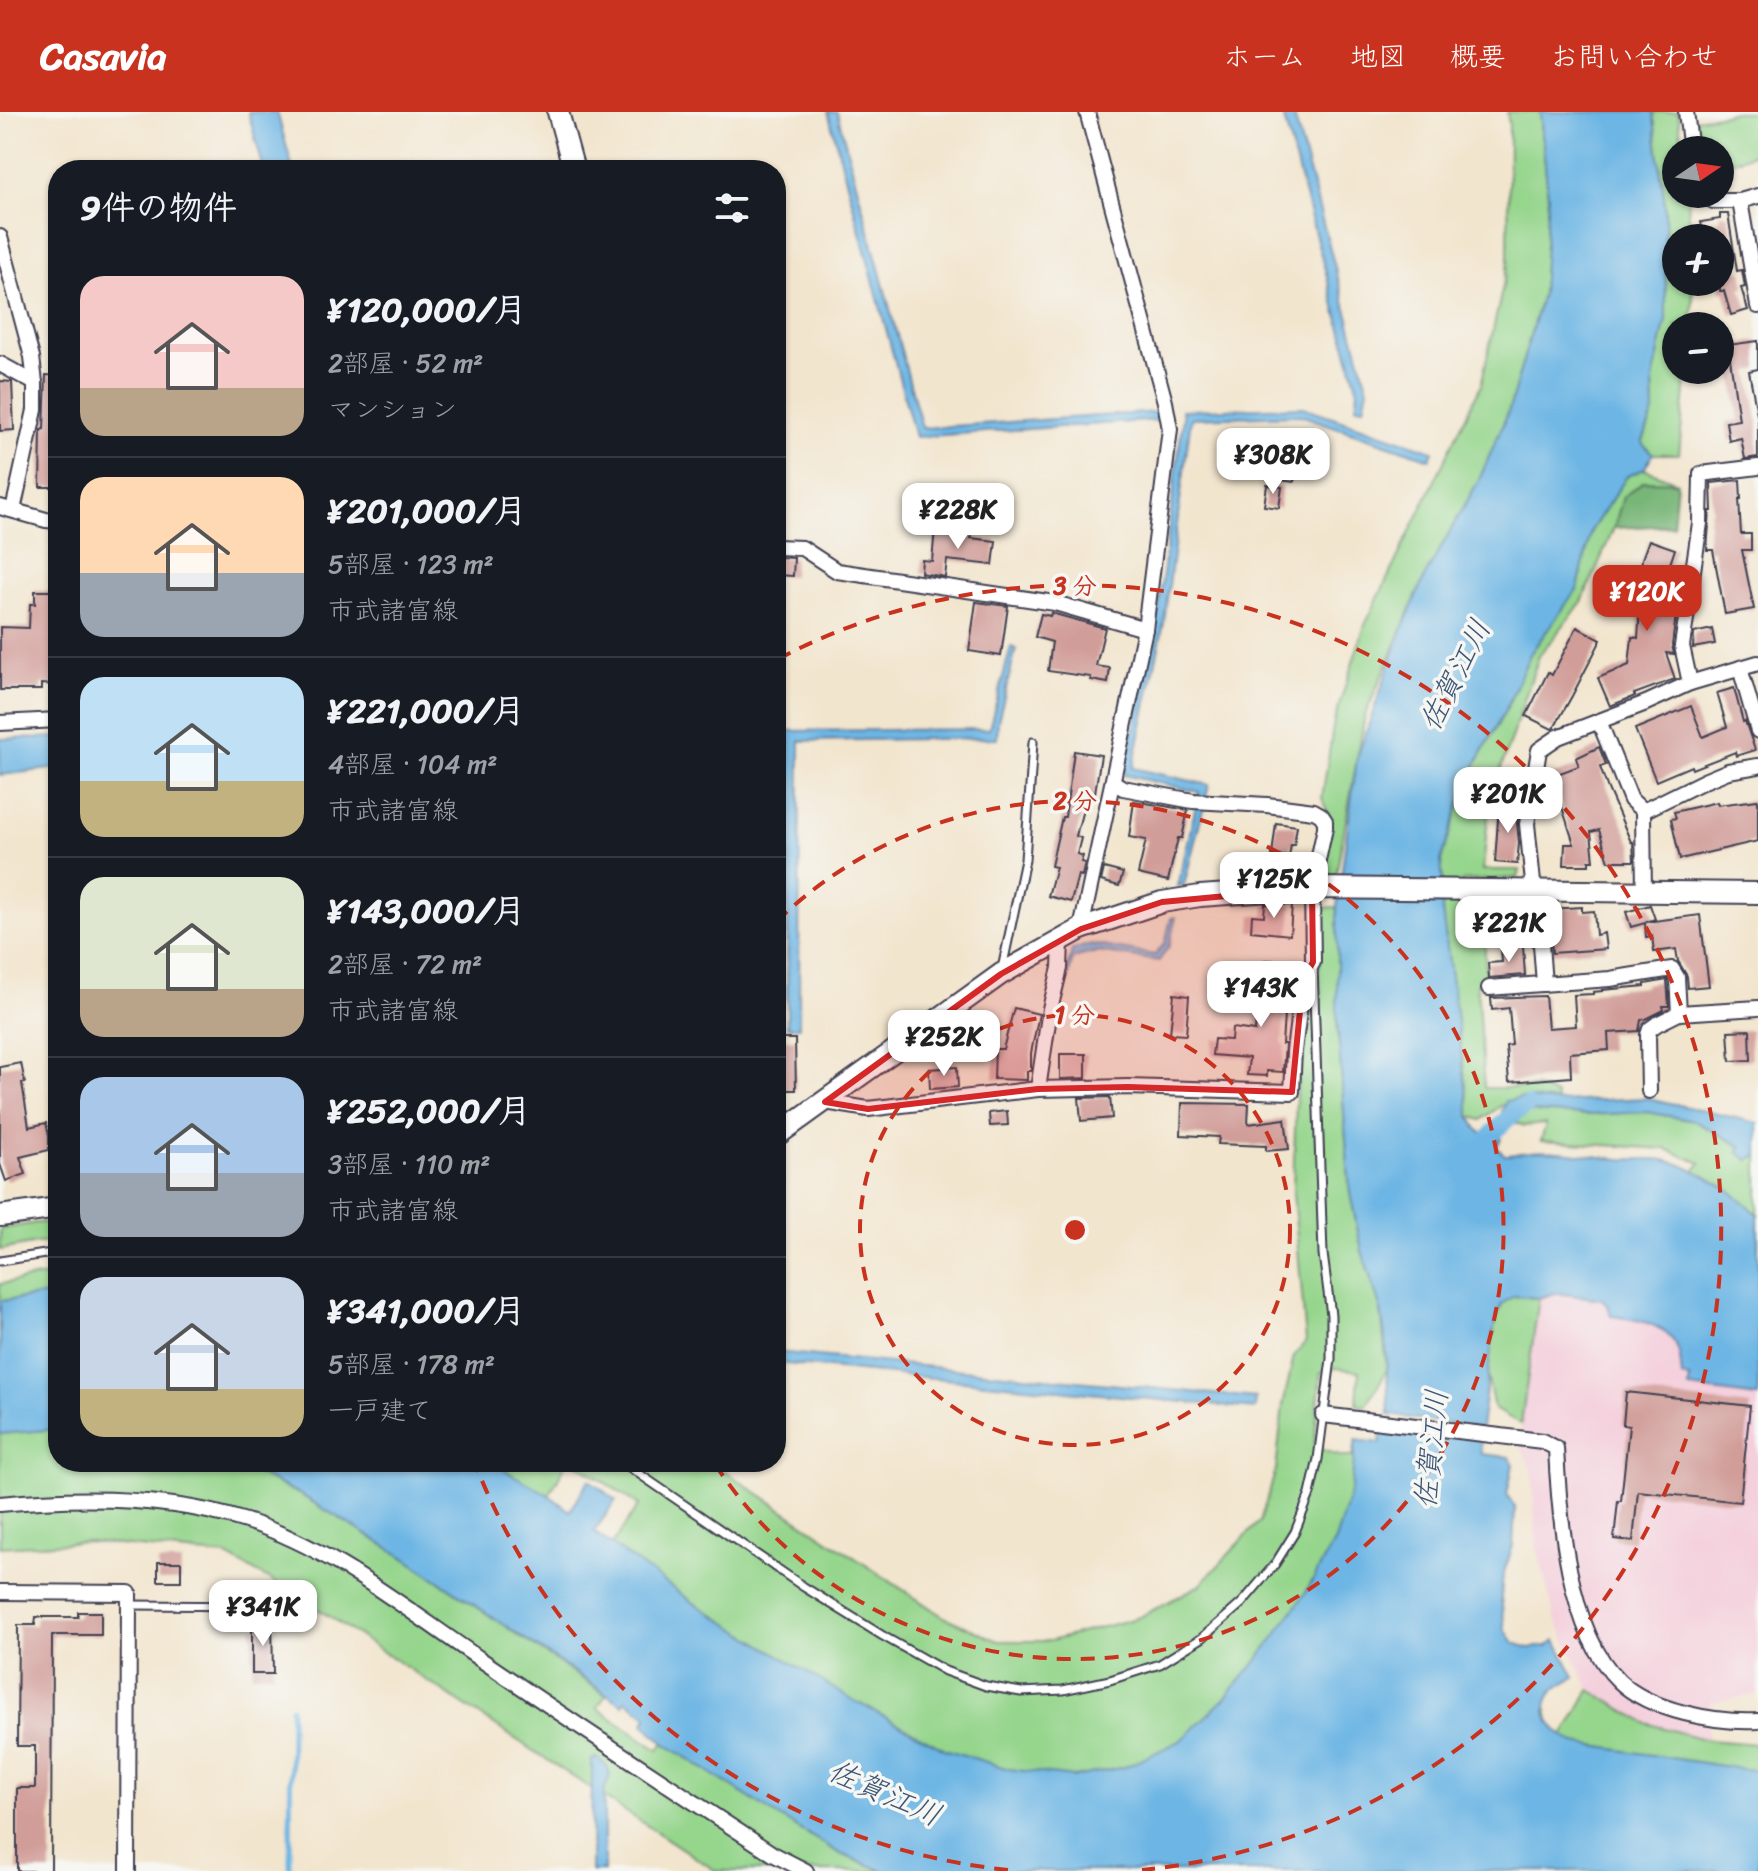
<!DOCTYPE html>
<html lang="ja">
<head>
<meta charset="utf-8">
<style>
	body { margin:0; font-family:Sriracha,"Klee One",sans-serif; background:#242831; color:#f1f3f6; height:100vh; display:flex; flex-direction:column; font-size:30px; white-space:nowrap }
	* { box-sizing:border-box; margin:0 }
	p { font-size:26px; color:#9ea1a6 }
	.icon { flex:none; width:44px; height:44px; fill:none; stroke:currentColor; stroke-width:2; stroke-linecap:round; stroke-linejoin:round }
	.map { position:relative; flex:1; overflow:hidden }
	.side { position:absolute; left:48px; top:48px; width:738px; height:1312px; display:flex; flex-direction:column; background:#171b24; border-radius:32px; box-shadow:0 2px 6px #0004 }
	.side>* { flex:none }
	.needle { width:52px; rotate:77deg }
	.controls { position:absolute; left:1662px; top:24px; display:grid; gap:16px }
	.controls a { display:grid; place-items:center; width:72px; height:72px; border-radius:50%; background:#171b24; box-shadow:0 2px 6px #0004; font-size:40px }
	.price { position:absolute; translate:-50% -68px; padding:0 18px; border-radius:16px; background:#fff; color:#222; font-size:26px; line-height:52px; filter:drop-shadow(0 2px 4px #0008) }
	.price::after { content:''; position:absolute; left:50%; top:48px; width:24px; height:18px; margin-left:-12px; background:inherit; clip-path:polygon(0 0,100% 0,50% 100%) }
	.price.selected { background:#c8321e; color:#fff }
	ul { padding:0; list-style:none }
	li { display:flex; align-items:center; gap:24px; height:200px; padding:0 32px }
	li+li { border-top:2px solid #363941 }
	li span { display:grid; place-items:center; flex:none; width:224px; height:160px; border-radius:24px; color:#555 }
	li>.icon { margin-inline-start:auto }
	span .icon { width:96px; height:96px; fill:#fffc; stroke-width:1 }
	li b { font-size:34px }
	h2 { display:flex; justify-content:space-between; align-items:center; height:96px; padding:0 32px; font-size:34px }
	header { display:flex; align-items:center; gap:48px; box-sizing:border-box; height:112px; padding:0 40px; background:#c8321e; color:#fff }
	header strong { font-size:38px }
	nav { display:flex; gap:44px; margin-inline-start:auto; font-size:28px }
	.map>svg:first-child { display:block }
	.built { fill:#f4cfdc }
	.green { fill:#95d58c; stroke:#5c7c64; stroke-width:2 }
	.forest { fill:#78b678; stroke:#4d6c5a; stroke-width:2 }
	.water { fill:#6cb5e4; stroke:#476c90; stroke-width:2 }
	.lines { fill:none; stroke-linecap:round; stroke-linejoin:round }
	.stream { stroke:#6cb5e4; stroke-width:5 }
	.canal { stroke:#6cb5e4; stroke-width:18 }
	.building { fill:#d19d99 }
	.lane-casing { stroke:#413f51; stroke-width:11 }
	.street-casing { stroke:#413f51; stroke-width:18 }
	.secondary-casing { stroke:#413f51; stroke-width:24 }
	.lane { stroke:#fff; stroke-width:7 }
	.street { stroke:#fff; stroke-width:14 }
	.secondary { stroke:#fff; stroke-width:20 }
	.marked { fill:#d62828; fill-opacity:0.2; stroke:#d62828; stroke-width:6; stroke-linejoin:round }
	.ring { fill:none; stroke:#c8321e; stroke-width:4; stroke-dasharray:14 10 }
	.labels { text-anchor:middle; dominant-baseline:central; stroke-width:7; stroke-linejoin:round; paint-order:stroke }
	.water-label { font-size:30px; font-style:italic; fill:#3c5576; stroke:#f6f6f2 }
	.centre { fill:#c8321e; stroke:#f6f6f2; stroke-width:4 }
	.ring-label { font-size:24px; text-anchor:middle; font-weight:bold; fill:#c8321e; stroke:#f6f6f2; stroke-width:7; stroke-linejoin:round; paint-order:stroke }
</style>
</head>
<body>
<header>
<strong>Casavia</strong>
<nav><a>ホーム</a><a>地図</a><a>概要</a><a>お問い合わせ</a></nav>
</header>
<div class="map">
<svg width="1758" height="1759" viewBox="0 0 1758 1759">
	<rect width="100%" height="100%" fill="#f6f6f2"/>
	<filter id="ink" filterUnits="userSpaceOnUse"><feTurbulence type="fractalNoise" baseFrequency=".0125" numOctaves="2"/><feDisplacementMap in="SourceGraphic" scale="16" xChannelSelector="R" yChannelSelector="G"/><feConvolveMatrix kernelMatrix="1 2 1 2 8 2 1 2 1" color-interpolation-filters="sRGB"/></filter>
	<filter id="wash" filterUnits="userSpaceOnUse"><feTurbulence type="fractalNoise" baseFrequency=".006" numOctaves="4" result="noise"/><feDisplacementMap in="SourceGraphic" scale="32" xChannelSelector="R" yChannelSelector="G"/><feGaussianBlur stdDeviation="1.8" result="paint"/><feColorMatrix in="noise" values="0 0 0 0 0 0 0 0 0 0 0 0 0 0 0 0 0 1.4 0 .05"/><feComposite in="paint" operator="in"/></filter>
	<g filter="url(#wash)">
		<rect width="100%" height="100%" fill="#f2e5ce"/>
		<polygon class="built" points="1555,1181 1602,1187 1609,1196 1611,1204 1640,1208 1665,1220 1679,1239 1682,1264 1690,1266 1689,1276 1758,1285 1758,1582 1710,1591 1707,1628 1646,1611 1590,1578 1554,1504 1536,1432 1532,1359 1519,1331 1539,1186"/>
		<g class="green">
			<polygon points="1507,0 1540,0 1548,84 1542,182 1509,298 1480,366 1425,464 1365,603 1336,763 1326,763 1331,709 1322,686 1334,609 1365,513 1481,273 1508,151 1509,13"/>
			<polygon points="1653,0 1678,0 1683,38 1676,38 1676,82 1688,82 1690,126 1676,126 1676,170 1692,170 1693,189 1691,214 1676,214 1676,258 1687,258 1679,342 1653,342 1642,332 1654,300 1653,268 1666,207 1665,93"/>
			<polygon points="1736,0 1758,0 1758,40 1720,54 1720,38 1702,38 1695,7"/>
			<path d="M1644,357L1677,370L1644,369L1623,385L1614,416L1582,490L1539,544L1489,692L1483,758H1520L1518,766L1462,769L1460,796L1485,793V863L1477,872L1484,976H1537L1556,983L1557,990C1515,985 1515,982 1481,1008L1470,1004L1442,799L1443,774L1441,748L1469,665L1506,597L1530,542L1578,476L1591,419L1627,364Z"/>
			<polygon points="1337,795 1337,906 1350,1081 1362,1139 1381,1198 1387,1258 1366,1294 1357,1293 1359,1259 1336,1256 1321,1260 1314,1335 1343,1345 1353,1345 1356,1328 1357,1438 1179,1647 1065,1675 919,1630 694,1491 612,1433 639,1393 574,1350 711,1350 944,1505 998,1529 1051,1529 1140,1505 1200,1473 1260,1409 1276,1358 1283,1293 1294,1244 1306,1229 1293,1080 1296,985 1306,870 1320,854 1322,796"/>
			<polygon points="1531,1000 1586,1003 1647,1000 1695,1009 1741,1034 1748,1048 1758,1043 1758,1104 1724,1075 1694,1059 1701,1051 1666,1037 1541,1029 1546,1012 1524,1014 1514,1010"/>
			<polygon points="58,1110 58,1130 37,1131 0,1138 0,1117 36,1111"/>
			<polygon points="58,1164 58,1182 0,1189 0,1172 39,1165"/>
			<polygon points="1514,1184 1539,1186 1521,1312 1494,1297 1487,1262 1495,1209 1502,1191"/>
			<polygon points="58,1317 58,1350 234,1350 299,1382 402,1444 606,1583 597,1596 658,1638 664,1631 776,1703 841,1742 884,1759 716,1759 292,1480 227,1444 90,1430 0,1435 0,1322"/>
			<polygon points="495,1350 567,1350 549,1383 506,1359"/>
			<polygon points="1590,1578 1646,1611 1707,1628 1758,1632 1758,1665 1324,1665 1547,1597 1550,1612 1563,1624"/>
		</g>
		<polygon class="forest" points="1644,369 1677,370 1673,413 1614,416 1623,385"/>
		<g class="water">
			<polygon points="248,0 277,0 293,58 264,58"/>
			<polygon points="828,0 837,0 922,316 1157,300 1160,308 915,325"/>
			<polygon points="1282,0 1293,0 1368,277 1364,295 1356,294 1358,279"/>
			<path d="M1540,0H1653L1665,93L1666,207L1653,268L1654,300L1642,331L1653,342L1644,357L1627,364L1591,419L1578,476L1530,542L1506,597L1469,665L1441,748L1443,774L1442,799L1470,1004L1477,1017L1482,1021L1489,1016L1501,1026L1497,1036L1505,1043C1514,1043 1521,1040 1529,1040C1560,1037 1591,1045 1621,1047C1635,1048 1651,1046 1664,1048C1692,1053 1741,1082 1758,1104V1285L1689,1276L1690,1266L1682,1265C1681,1256 1681,1246 1678,1238C1668,1211 1635,1207 1611,1204L1609,1196L1602,1187L1555,1181L1539,1186L1514,1184L1502,1192L1495,1209L1481,1316L1389,1303L1386,1232L1381,1198L1362,1139L1350,1081L1337,906V795L1357,646L1401,520L1425,464L1480,366L1509,298L1542,182L1548,84Z"/>
			<polygon points="1303,295 1433,339 1430,347 1300,303 1191,306 1164,511 1133,656 1209,673 1184,773 1178,774 1199,680 1124,663 1157,509 1183,306 1182,298"/>
			<polygon points="1011,535 1016,537 998,609 997,626 800,629 799,915 787,915 789,629 776,629 776,619 989,617"/>
			<polygon points="58,625 58,656 0,663 0,627"/>
			<polygon points="1176,805 1169,834 1159,849 1097,840 1073,846 1061,894 1058,892 1072,838 1091,832 1155,843 1165,831 1171,806"/>
			<polygon points="1522,986 1557,990 1648,986 1758,1011 1758,1043 1748,1048 1739,1041 1741,1034 1695,1009 1647,1000 1586,1003 1531,1000 1514,1010 1502,999 1506,989"/>
			<polygon points="58,1182 58,1317 0,1322 0,1189"/>
			<polygon points="776,1240 1256,1286 1255,1297 776,1251"/>
			<path d="M1380,1321H1433L1480,1327L1481,1342L1509,1345L1513,1352L1507,1383L1515,1395L1513,1434L1503,1463L1501,1485L1505,1517L1514,1531L1529,1536L1547,1534L1556,1528L1575,1565C1566,1570 1554,1575 1549,1585C1538,1605 1559,1623 1575,1631L1742,1657L1758,1658V1759H884L841,1742L776,1703L664,1631L644,1612L647,1604L625,1588L623,1593L402,1444L299,1382L234,1350H495L506,1359L549,1383L570,1399L589,1368L616,1388L594,1420L694,1491L851,1587L945,1637L1009,1657L1074,1665L1125,1655L1180,1629L1224,1587L1258,1548L1304,1483L1335,1429L1351,1377L1356,1328L1381,1331Z"/>
			<polygon points="597,1646 607,1654 610,1663 604,1679 604,1759 591,1759 592,1648"/>
		</g>
		<g class="lines">
			<polyline class="stream" points="290,1759 291,1595"/>
			<path class="canal" d="M1478,1037C1494,1022 1507,1002 1527,994"/>
		</g>
		<g id="blocks">
			<g class="building">
				<polygon points="1720,102 1728,102 1737,159 1742,158 1745,175 1741,176 1748,198 1731,203 1724,179 1720,179 1720,126 1704,126 1701,110 1720,107"/>
				<polygon points="1758,229 1758,257 1749,259 1758,307 1758,345 1745,347 1741,326 1729,329 1726,310 1739,308 1728,233"/>
				<polygon points="46,263 58,264 58,375 40,375 41,318 44,317"/>
				<polygon points="0,269 12,270 14,318 0,319"/>
				<polygon points="1276,334 1299,337 1294,370 1271,367"/>
				<polygon points="1740,368 1741,387 1739,387 1741,422 1751,422 1751,438 1742,438 1754,497 1725,502 1713,438 1707,438 1710,399 1712,399 1711,371"/>
				<polygon points="1267,373 1282,375 1279,396 1264,394"/>
				<polygon points="935,417 971,421 971,426 996,429 993,453 947,448 945,465 921,461 922,448 932,449"/>
				<polygon points="1649,428 1675,437 1665,467 1662,502 1676,503 1672,533 1674,542 1666,541 1675,567 1634,582 1635,584 1610,594 1598,566 1629,553 1632,525 1638,526 1640,496 1634,496 1636,478 1639,478 1642,447"/>
				<polygon points="776,445 794,446 793,464 776,463"/>
				<polygon points="35,479 58,479 58,573 41,572 41,578 0,578 0,515 29,516 30,492 35,492"/>
				<polygon points="976,490 1008,494 1001,544 969,539"/>
				<polygon points="1051,501 1105,516 1096,554 1110,556 1108,571 1091,568 1091,565 1048,559 1052,530 1035,525 1041,502 1050,504"/>
				<polygon points="1577,515 1601,528 1572,584 1554,616 1552,617 1526,604 1548,560 1552,563"/>
				<polygon points="1712,517 1715,532 1693,536 1694,521"/>
				<polygon points="1734,576 1743,610 1745,609 1755,638 1736,644 1735,640 1692,657 1691,654 1656,669 1635,617 1691,594 1703,625 1727,615 1717,581"/>
				<polygon points="1599,635 1606,653 1600,655 1608,677 1631,730 1633,730 1634,749 1609,749 1599,718 1591,720 1594,749 1589,749 1589,753 1564,753 1565,732 1574,732 1561,692 1549,665 1579,654 1576,646"/>
				<polygon points="1074,639 1101,643 1094,687 1086,686 1076,724 1081,726 1077,742 1083,744 1081,750 1085,751 1082,764 1078,763 1071,790 1048,784 1056,755 1051,754 1062,705 1065,705"/>
				<polygon points="1758,688 1758,729 1680,747 1671,707 1676,706 1674,700 1717,690 1718,693"/>
				<polygon points="1134,689 1188,698 1182,726 1178,726 1168,769 1138,762 1146,728 1129,725"/>
				<polygon points="1499,693 1520,694 1517,711 1519,731 1517,752 1495,750"/>
				<polygon points="1276,711 1297,714 1294,733 1291,733 1289,745 1272,743"/>
				<polygon points="1104,756 1123,761 1119,774 1101,769"/>
				<polygon points="1265,792 1292,793 1290,823 1251,819 1252,803 1264,804"/>
				<polygon points="1650,793 1655,807 1646,810 1700,803 1709,874 1688,876 1687,864 1678,849 1676,837 1654,840 1652,824 1646,825 1645,811 1631,815 1626,800"/>
				<polygon points="1582,795 1582,800 1594,799 1596,823 1604,821 1606,837 1552,841 1548,797"/>
				<polygon points="1523,834 1525,863 1489,866 1488,851 1502,850 1501,836"/>
				<polygon points="1265,848 1280,849 1278,874 1286,875 1282,932 1285,932 1283,960 1267,959 1267,964 1247,963 1249,946 1212,943 1214,927 1231,928 1232,916 1255,919 1259,872 1263,873"/>
				<polygon points="1667,868 1669,894 1663,894 1664,898 1646,907 1641,908 1639,919 1608,921 1609,938 1570,941 1571,965 1509,970 1506,934 1512,933 1509,896 1492,898 1491,886 1545,884 1548,916 1576,914 1574,883 1593,882 1593,880 1602,879 1602,878 1645,874 1645,872"/>
				<polygon points="1174,882 1189,884 1186,923 1170,922"/>
				<polygon points="1014,896 1039,902 1031,941 1031,959 1027,959 1027,968 994,967 995,937 1003,937"/>
				<polygon points="1750,918 1751,948 1730,949 1728,919"/>
				<polygon points="776,927 795,927 796,978 776,978"/>
				<polygon points="1060,942 1086,942 1086,966 1060,967"/>
				<polygon points="21,951 25,971 22,971 29,1015 46,1011 49,1023 49,1038 20,1045 26,1062 6,1069 0,1052 0,955"/>
				<polygon points="957,955 958,975 930,977 929,957"/>
				<polygon points="1110,985 1112,1006 1081,1009 1079,986"/>
				<polygon points="1182,991 1249,992 1248,1012 1285,1007 1289,1037 1266,1039 1266,1034 1218,1032 1219,1025 1181,1023"/>
				<polygon points="1007,999 1008,1013 990,1014 989,1001"/>
				<polygon points="1626,1280 1750,1294 1740,1390 1638,1379 1633,1429 1614,1427 1618,1389 1621,1389 1629,1314 1623,1313"/>
				<rect x="158" y="1450" width="23" height="19"/>
				<polygon points="78,1500 101,1500 101,1523 52,1523 51,1759 17,1759 17,1676 35,1676 35,1634 17,1634 18,1513 35,1513 36,1505 78,1505"/>
				<polygon points="259,1508 272,1508 273,1562 252,1562 252,1516 259,1516"/>
			</g>
		</g>
	</g>
	<g filter="url(#ink)">
		<use href="#blocks" fill-opacity="0" stroke="#413f51" stroke-width="2"/>
		<g class="lines">
			<g class="lane-casing">
				<g id="lane">
					<polyline points="1002,857 1025,748 1033,630"/>
					<polyline points="54,1094 56,1002"/>
					<polyline points="0,1149 58,1140"/>
					<polyline points="622,1350 804,1475 883,1524 945,1559 986,1574 1021,1580 1063,1578 1110,1568 1160,1552 1202,1526 1242,1491 1275,1452 1295,1420 1310,1382 1318,1347 1331,1247 1331,1203 1323,1142 1313,854"/>
					<polyline points="130,1493 272,1494"/>
				</g>
			</g>
			<g class="street-casing">
				<g id="street">
					<polyline points="1686,0 1691,38"/>
					<polyline points="1703,82 1713,89 1740,89"/>
					<polyline points="1758,84 1740,89 1758,194"/>
					<polyline points="0,125 32,245 35,271"/>
					<polyline points="0,252 35,271 35,298 13,398"/>
					<polyline points="0,395 46,408 58,409"/>
					<polyline points="776,435 802,436 837,459 1055,491 1145,517"/>
					<polyline points="1740,556 1758,619"/>
					<polyline points="1690,571 1682,534 1700,411 1701,362 1758,355"/>
					<polyline points="1599,609 1631,688 1643,699 1644,780"/>
					<polyline points="0,611 58,608"/>
					<polyline points="1643,699 1704,669 1728,659 1758,654"/>
					<polyline points="1081,817 1145,517 1170,317 1165,290 1087,0"/>
					<polyline points="1544,872 1538,793 1534,780 1527,712 1539,638 1558,625 1646,591 1690,571 1758,551"/>
					<polyline points="1489,876 1610,867 1672,857 1677,865 1679,901"/>
					<polyline points="1038,977 1050,897 1060,856 1061,828"/>
					<polyline points="1649,979 1648,923 1650,917 1657,912 1679,901 1758,896"/>
					<polyline points="825,990 868,997 1038,977 1128,975 1292,980 1294,939 1303,868 1313,850 1312,776 1325,716 1325,709 1321,703 1314,699 1267,693 1193,689 1123,676 1113,670"/>
					<path d="M1323,1303L1542,1329L1556,1336C1559,1403 1568,1520 1619,1569C1650,1599 1716,1611 1758,1609"/>
					<path d="M0,1392C81,1384 168,1384 246,1409C332,1436 407,1498 480,1547C577,1613 675,1678 773,1742L806,1759"/>
					<polyline points="0,1480 129,1481 128,1759"/>
				</g>
			</g>
			<g class="secondary-casing">
				<g id="secondary">
					<polyline points="558,0 574,58"/>
					<polyline points="776,1024 1001,862 1081,817 1162,790 1200,784 1312,776 1758,781"/>
					<polyline points="0,1104 58,1096"/>
				</g>
			</g>
			<use href="#lane" class="lane"/>
			<use href="#street" class="street"/>
			<use href="#secondary" class="secondary"/>
		</g>
	</g>
	<path class="marked" d="M1312,776L1313,850L1303,868L1292,980L1128,975L1038,977L868,997L825,990L1001,862L1081,817L1162,790Z"/>
	<g class="ring">
		<circle cx="1075" cy="1118" r="215"/>
		<path d="M777 809A429 429 0 1 1 715 1352"/>
		<path d="M1008 1758A644 644 0 0 1 476 1354M778 547A644 644 0 1 1 1142 1758"/>
	</g>
	<g class="labels">
		<g class="water-label">
			<text transform="translate(1455 563) rotate(-63)">佐賀江川</text>
			<text transform="translate(1431 1337) rotate(-84)">佐賀江川</text>
			<text transform="translate(885 1681) rotate(24)">佐賀江川</text>
		</g>
	</g>
	<circle cx="1075" cy="1118" r="12" class="centre"/>
	<g class="ring-label">
		<text x="1075" y="482">3 分</text>
		<text x="1075" y="697">2 分</text>
		<text x="1075" y="911">1 分</text>
	</g>
</svg>
<div class="controls">
<a><svg class="needle" viewBox="-14 -14 28 28"><path d="M0-13l5 13h-10z" fill="#e53935"/><path d="M0 13l5-13h-10z" fill="#9ea1a6"/></svg></a>
<a>+</a>
<a>−</a>
</div>
<b class="price" style="left:1273px;top:384px">¥308K</b>
<b class="price" style="left:958px;top:439px">¥228K</b>
<b class="price selected" style="left:1647px;top:521px">¥120K</b>
<b class="price" style="left:1508px;top:723px">¥201K</b>
<b class="price" style="left:1274px;top:808px">¥125K</b>
<b class="price" style="left:1509px;top:852px">¥221K</b>
<b class="price" style="left:1261px;top:917px">¥143K</b>
<b class="price" style="left:944px;top:966px">¥252K</b>
<b class="price" style="left:263px;top:1536px">¥341K</b>
<section class="side">
<h2>9件の物件<svg class="icon" aria-label="filters" viewBox="0 0 24 24"><path d="M4 7h16M4 17h16"/><circle cx="9" cy="7" r="2"/><circle cx="15" cy="17" r="2"/></svg></h2>
<ul>
<li><span style="background:linear-gradient(#f6c9c9 70%,#b9a48a 0)"><svg class="icon" aria-label="home" viewBox="0 0 24 24"><path d="M3 11l9-7 9 7M6 9v11h12V9"/></svg></span><div><b>¥120,000/月</b><p>2部屋 · 52 m²</p><p>マンション</p></div></li>
<li><span style="background:linear-gradient(#ffd9b3 60%,#9aa5b1 0)"><svg class="icon" aria-label="home" viewBox="0 0 24 24"><path d="M3 11l9-7 9 7M6 9v11h12V9"/></svg></span><div><b>¥201,000/月</b><p>5部屋 · 123 m²</p><p>市武諸富線</p></div></li>
<li><span style="background:linear-gradient(#bfe0f5 65%,#c2b280 0)"><svg class="icon" aria-label="home" viewBox="0 0 24 24"><path d="M3 11l9-7 9 7M6 9v11h12V9"/></svg></span><div><b>¥221,000/月</b><p>4部屋 · 104 m²</p><p>市武諸富線</p></div></li>
<li><span style="background:linear-gradient(#dfe7d0 70%,#b9a48a 0)"><svg class="icon" aria-label="home" viewBox="0 0 24 24"><path d="M3 11l9-7 9 7M6 9v11h12V9"/></svg></span><div><b>¥143,000/月</b><p>2部屋 · 72 m²</p><p>市武諸富線</p></div></li>
<li><span style="background:linear-gradient(#a9c7e8 60%,#9aa5b1 0)"><svg class="icon" aria-label="home" viewBox="0 0 24 24"><path d="M3 11l9-7 9 7M6 9v11h12V9"/></svg></span><div><b>¥252,000/月</b><p>3部屋 · 110 m²</p><p>市武諸富線</p></div></li>
<li><span style="background:linear-gradient(#c9d6e8 70%,#c2b280 0)"><svg class="icon" aria-label="home" viewBox="0 0 24 24"><path d="M3 11l9-7 9 7M6 9v11h12V9"/></svg></span><div><b>¥341,000/月</b><p>5部屋 · 178 m²</p><p>一戸建て</p></div></li>
</ul>
</section>
</div>
</body>
</html>
